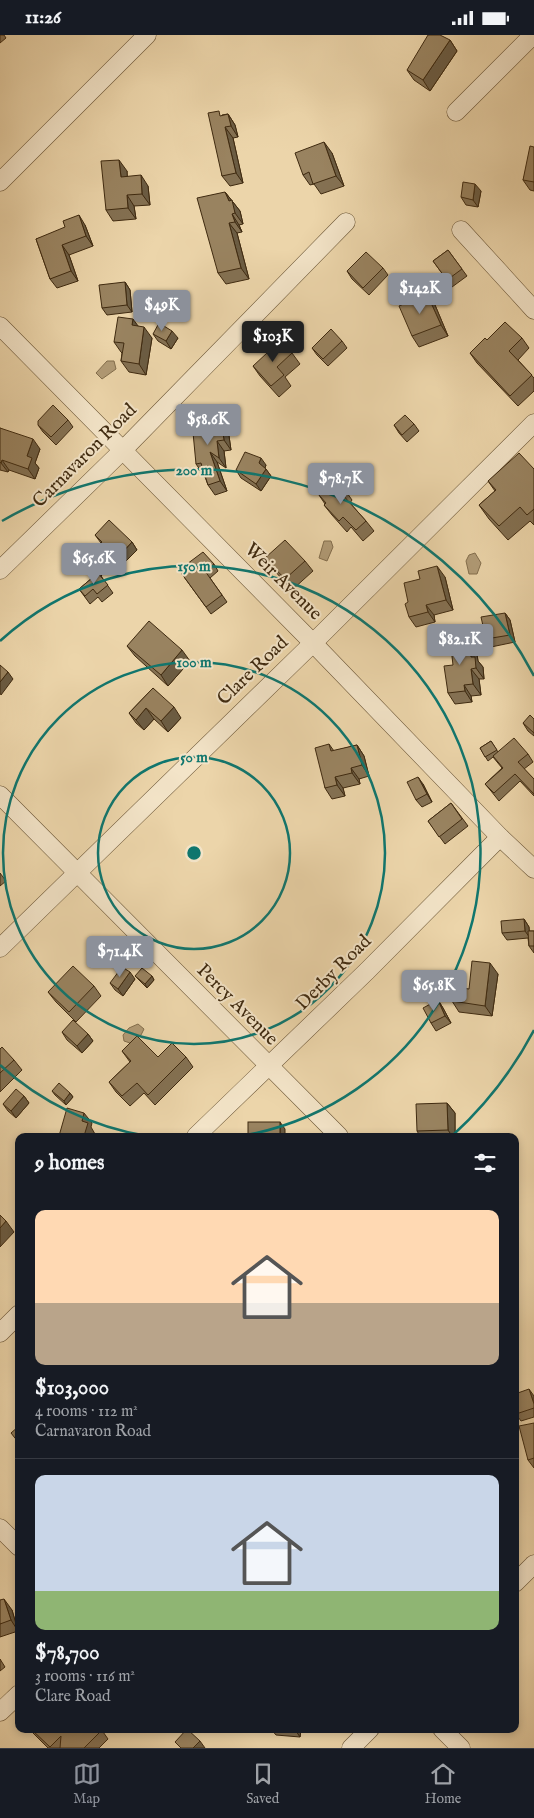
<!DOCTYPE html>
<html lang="en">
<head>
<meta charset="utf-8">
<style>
	body { margin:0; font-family:"IM FELL English",serif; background:#242831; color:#f1f3f6; height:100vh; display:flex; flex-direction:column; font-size:19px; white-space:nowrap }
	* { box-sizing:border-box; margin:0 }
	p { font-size:16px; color:#9ea1a6 }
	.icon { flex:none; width:28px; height:28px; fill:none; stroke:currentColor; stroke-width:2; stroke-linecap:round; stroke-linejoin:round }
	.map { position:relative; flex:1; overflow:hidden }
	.side { position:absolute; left:15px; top:1098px; width:504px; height:600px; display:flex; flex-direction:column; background:#171b24; border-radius:10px; box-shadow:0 2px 8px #0003 }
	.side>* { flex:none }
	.price { position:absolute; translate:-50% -42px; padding:0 11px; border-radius:5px; background:#8c9099; color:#fff; font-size:16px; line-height:32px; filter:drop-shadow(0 1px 2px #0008) }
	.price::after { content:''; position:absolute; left:50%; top:30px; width:15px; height:11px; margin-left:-8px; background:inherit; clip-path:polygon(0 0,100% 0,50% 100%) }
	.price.active { background:#222; color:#fff }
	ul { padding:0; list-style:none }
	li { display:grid; align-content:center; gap:10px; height:265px; padding:0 20px }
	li+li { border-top:1px solid #363941 }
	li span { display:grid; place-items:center; height:155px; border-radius:10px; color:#555 }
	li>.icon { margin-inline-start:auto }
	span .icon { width:90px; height:90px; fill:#fffc; stroke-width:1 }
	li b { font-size:21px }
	h2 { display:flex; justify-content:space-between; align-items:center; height:60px; padding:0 20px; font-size:21px }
	.status { display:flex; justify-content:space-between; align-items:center; height:35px; padding:0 25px; background:#171b24; direction:ltr }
	.status svg { height:14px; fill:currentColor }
	.tab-bar { display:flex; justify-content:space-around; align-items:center; height:70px; border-top:1px solid #363941; background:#171b24; font-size:14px; color:#9ea1a6 }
	.tab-bar a { display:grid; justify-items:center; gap:2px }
	.tab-bar .active { color:#8c9099 }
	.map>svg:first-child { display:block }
	.water { fill:#b19b76; stroke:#836e4d }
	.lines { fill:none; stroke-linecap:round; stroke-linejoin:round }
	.minor-casing { stroke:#6a5536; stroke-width:19 }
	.minor { stroke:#f3e4c8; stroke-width:18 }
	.wall { fill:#847153; stroke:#3f2a10 }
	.shaded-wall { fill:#6b5c43; stroke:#3f2a10 }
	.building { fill:#998360; stroke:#3f2a10 }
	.ring { fill:none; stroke:#0f766e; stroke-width:2.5 }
	.labels { text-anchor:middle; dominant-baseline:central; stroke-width:4; stroke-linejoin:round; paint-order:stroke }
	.street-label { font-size:19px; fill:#3f2a10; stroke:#f3e4c8 }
	.centre { fill:#0f766e; stroke:#f3e4c8; stroke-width:2.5 }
	.ring-label { font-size:15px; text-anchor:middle; font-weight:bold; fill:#0f766e; stroke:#f3e4c8; stroke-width:4; stroke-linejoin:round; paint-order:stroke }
</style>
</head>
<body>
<div class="status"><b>11:26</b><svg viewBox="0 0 49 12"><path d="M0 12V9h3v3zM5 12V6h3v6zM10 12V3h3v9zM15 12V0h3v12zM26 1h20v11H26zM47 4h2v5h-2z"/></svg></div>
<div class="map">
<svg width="534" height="1713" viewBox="0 0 534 1713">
	<rect width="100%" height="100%" fill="#ecd5aa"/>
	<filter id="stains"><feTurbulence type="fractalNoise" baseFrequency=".004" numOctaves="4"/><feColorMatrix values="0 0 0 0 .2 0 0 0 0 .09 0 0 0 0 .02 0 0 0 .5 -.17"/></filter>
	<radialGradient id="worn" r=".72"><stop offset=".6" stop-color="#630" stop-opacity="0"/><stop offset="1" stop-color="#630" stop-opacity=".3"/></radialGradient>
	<g class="water">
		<polygon points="107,326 114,326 116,334 102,344 96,338"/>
		<polygon points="324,506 331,506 333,512 327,526 319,523"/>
		<polygon points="475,518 481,528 477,539 469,539 466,526 469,520"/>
		<polygon points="138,989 144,994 141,1000 130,1008 124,1006 123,1000 129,993"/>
	</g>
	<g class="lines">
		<g class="minor-casing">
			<g id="minor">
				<polyline points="456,77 533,0"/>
				<polyline points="0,147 147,0"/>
				<polyline points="461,195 534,275"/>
				<polyline points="0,291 313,608 500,802 534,834"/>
				<polyline points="0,535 122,416 346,187"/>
				<polyline points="0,760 339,1101"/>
				<polyline points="0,913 313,608 534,388"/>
				<polyline points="196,1101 367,936 500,802"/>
				<polyline points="0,1298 19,1279"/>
				<polyline points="0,1493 19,1512"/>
				<polyline points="515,1548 534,1529"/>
				<polyline points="0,1677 19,1659"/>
				<polyline points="442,1694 461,1713"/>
				<polyline points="351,1713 370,1694"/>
			</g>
		</g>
		<use href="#minor" class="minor"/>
	</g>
	<g class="wall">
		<polygon points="0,0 4,0 6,3 0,8"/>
		<polygon points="450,5 457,16 430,56 414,45 407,35"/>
		<polygon points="228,79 235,90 238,102 233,103 243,148 230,151 222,141 222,80"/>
		<polygon points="534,112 534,156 530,155 523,145"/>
		<polygon points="332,118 344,151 321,159 314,149 310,150 303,140"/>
		<polygon points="127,136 127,142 148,151 150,170 134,171 136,184 113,186 106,175"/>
		<polygon points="481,156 478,172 466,170 461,162"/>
		<polygon points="225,157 240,176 243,189 239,190 242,197 237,198 249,244 226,249 218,238"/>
		<polygon points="85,190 93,211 69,220 78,246 57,253 50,244 36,204"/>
		<polygon points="448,215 467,241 452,252 433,226"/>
		<polygon points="383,233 388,240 369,260 352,244 347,236"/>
		<polygon points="125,247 130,255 132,277 107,280 102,273"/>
		<polygon points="435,270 448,301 419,312 412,301"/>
		<polygon points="138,291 152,303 146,340 129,337 121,326 122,318 121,317 114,307"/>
		<polygon points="153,299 178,303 171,314 158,306"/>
		<polygon points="522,303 529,313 518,325 534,343 534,356 518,371 477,328 470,318 487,305"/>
		<polygon points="342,306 347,313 328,331 317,320 312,313"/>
		<polygon points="292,318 300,329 285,342 291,351 279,362 260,341 253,331"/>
		<polygon points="221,384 228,394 231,415 224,416 226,433 217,427 227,456 215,460 208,450 204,439 203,439 196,429"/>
		<polygon points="68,385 73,392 56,410 43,397 38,390"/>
		<polygon points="414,389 419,396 407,407 399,398 394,390"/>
		<polygon points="0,393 40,414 35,428 39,433 35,444 9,435 8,437 0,435"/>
		<polygon points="266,430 265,433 271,441 261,456 241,443 236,435"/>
		<polygon points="534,434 534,490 530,486 508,505 489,484 479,470 495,456 488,446"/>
		<polygon points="345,455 352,465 350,468 366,486 374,496 363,506 351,492 347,497 332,480 324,470 325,469 319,460"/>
		<polygon points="95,500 132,507 137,515 123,529 118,525 101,541 113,558 102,567 98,562 90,569 79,554 98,538 90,531 85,523 101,508"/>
		<polygon points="265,523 305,526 313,536 292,555 273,534"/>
		<polygon points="214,529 218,536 210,543 227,567 211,579 179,535"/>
		<polygon points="445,542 453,575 434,580 435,587 416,592 409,582"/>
		<polygon points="505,578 510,585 515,607 491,612 486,604"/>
		<polygon points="127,611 190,626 168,651 135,621"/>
		<polygon points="476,613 478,626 483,632 484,644 479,644 481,660 471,661 472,667 455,669 448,658 453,630"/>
		<polygon points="153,653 181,683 168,697 154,684 144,695 136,688 129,678"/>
		<polygon points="534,684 534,701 528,696 523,688"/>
		<polygon points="491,706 498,717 528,719 533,727 524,734 534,744 534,761 520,746 499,766 491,756 485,749 502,733 493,722 488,726 480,713"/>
		<polygon points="329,709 334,716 357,710 364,721 369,741 359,744 360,749 343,753 345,761 332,764 325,753"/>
		<polygon points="423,749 432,767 422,772 416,765"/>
		<polygon points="451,768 468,791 445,809 428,786"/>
		<polygon points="0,838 6,846 0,851"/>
		<polygon points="524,884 529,892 529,896 534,896 534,918 529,911 528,903 507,905 502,898"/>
		<polygon points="498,939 492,981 459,977 452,966"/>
		<polygon points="135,941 152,941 154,945 147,953"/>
		<polygon points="135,944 123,961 115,955 110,948"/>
		<polygon points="94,951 101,961 76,987 56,967 48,957"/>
		<polygon points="438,965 443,973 451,988 436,996 431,988"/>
		<polygon points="62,997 88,999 93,1006 82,1018 67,1005"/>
		<polygon points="0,1014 14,1025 22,1035 0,1057"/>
		<polygon points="122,1016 158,1022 186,1022 193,1032 155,1070 144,1058 130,1071 116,1057 109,1047 130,1027"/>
		<polygon points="52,1056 70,1058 73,1062 66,1070 55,1060"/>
		<polygon points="24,1061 29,1068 16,1083 8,1076 3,1069"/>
		<polygon points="447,1068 455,1078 455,1101 420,1101 417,1096"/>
		<polygon points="534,1362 534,1382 521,1386 516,1379"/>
		<polygon points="534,1388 534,1433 528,1425"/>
		<polygon points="0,1565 12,1575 18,1596 0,1602"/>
		<polygon points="0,1624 5,1632 0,1636"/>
		<polygon points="29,1694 101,1694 108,1704 99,1713 48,1713"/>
		<polygon points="271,1694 301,1694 300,1702 276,1700"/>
	</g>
	<g class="shaded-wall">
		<polygon points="450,5 457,16 430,56 423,45"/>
		<polygon points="228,79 235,90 238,102 231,91"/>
		<polygon points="225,92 233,103 243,148 236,138"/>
		<polygon points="324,107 332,118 344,151 336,141"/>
		<polygon points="119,125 127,136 128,153 121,142"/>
		<polygon points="141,140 148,151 150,170 142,159"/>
		<polygon points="475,149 481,156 478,172 473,165"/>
		<polygon points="225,157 240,176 243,189 235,178 229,166"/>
		<polygon points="127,160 134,171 136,184 128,173"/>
		<polygon points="232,179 239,190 242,197 235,187"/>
		<polygon points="79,180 85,190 93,211 86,201"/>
		<polygon points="229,188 237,198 249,244 241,233"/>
		<polygon points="62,210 69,220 78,246 71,236"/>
		<polygon points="125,247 130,255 132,277 127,270"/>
		<polygon points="427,259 435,270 448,301 441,290"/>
		<polygon points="133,284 141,295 132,290"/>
		<polygon points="144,292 152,303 146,340 139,329"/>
		<polygon points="172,296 178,303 171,314 166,306"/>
		<polygon points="221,384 228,394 231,415 224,405"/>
		<polygon points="33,404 40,414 35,428 39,433 35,444 28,434 27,421"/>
		<polygon points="217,406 224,416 226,433 219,423"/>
		<polygon points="210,417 217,427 227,456 220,446"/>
		<polygon points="261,423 266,430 264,435 259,428"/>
		<polygon points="2,425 9,435 8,437 1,428"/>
		<polygon points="266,434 271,441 261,456 256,449"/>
		<polygon points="132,507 137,515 123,529 118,522"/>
		<polygon points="437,531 445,542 453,575 446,565"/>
		<polygon points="426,570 434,580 435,587 428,577"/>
		<polygon points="505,578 510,585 515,607 510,600"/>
		<polygon points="469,602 476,613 478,626 483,632 484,644 476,633 471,622"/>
		<polygon points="182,615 190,626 168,651 161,640"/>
		<polygon points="471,634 479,644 481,660 473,649"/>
		<polygon points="8,637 13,644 1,660 0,658 0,647"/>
		<polygon points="464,650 471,661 472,667 465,656"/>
		<polygon points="174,672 181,683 168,697 161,686"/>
		<polygon points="146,673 154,684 144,695 136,685"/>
		<polygon points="357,710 364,721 369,741 362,730"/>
		<polygon points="351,733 359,744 360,749 352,738"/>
		<polygon points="335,742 343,753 345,761 337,750"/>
		<polygon points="418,742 423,749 432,767 427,759"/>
		<polygon points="524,884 529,892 530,903 525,896"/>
		<polygon points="490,928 498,939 492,981 485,971"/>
		<polygon points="130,937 135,944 123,961 118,954"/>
		<polygon points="152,941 154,945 147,953 145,949"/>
		<polygon points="438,965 443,973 451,988 445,981"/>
		<polygon points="88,999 93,1006 82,1018 77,1011"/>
		<polygon points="70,1058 73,1062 66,1070 64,1066"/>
		<polygon points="24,1061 29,1068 16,1083 11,1076"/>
		<polygon points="447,1068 455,1078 455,1101 452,1101 448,1095"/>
		<polygon points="84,1078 92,1088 91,1092 95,1099 95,1101 84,1101 82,1086"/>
		<polygon points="280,1087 285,1094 285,1101 280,1101"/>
		<polygon points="6,1186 14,1197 0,1212 0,1193"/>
		<polygon points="529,1354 534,1361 534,1369"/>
		<polygon points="4,1564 12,1575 18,1596 11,1585"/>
		<polygon points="296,1694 301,1694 300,1702 296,1696"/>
		<polygon points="200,1706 205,1713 193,1713"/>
	</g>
	<g class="building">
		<polygon points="428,0 440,0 450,5 423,45 407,35"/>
		<polygon points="219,76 220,81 228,79 231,91 225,92 236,138 222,141 208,78"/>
		<polygon points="324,107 336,141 313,149 309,137 303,140 295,118"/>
		<polygon points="530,111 534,112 534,147 523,145"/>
		<polygon points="119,125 121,142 141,140 142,159 127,160 128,173 106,175 101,126"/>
		<polygon points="463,147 475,149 473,165 461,162"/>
		<polygon points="225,157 229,166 232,165 235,178 232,179 235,187 229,188 241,233 218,238 197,163"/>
		<polygon points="79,180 86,201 62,210 71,236 50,244 36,204 65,192 63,186"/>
		<polygon points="448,215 462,234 447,245 433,226"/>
		<polygon points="366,217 383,233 363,253 347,236"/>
		<polygon points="125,247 127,270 102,273 99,250"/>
		<polygon points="427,259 441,290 412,301 399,271"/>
		<polygon points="118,282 133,284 132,290 144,292 139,329 121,326 124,308 114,307"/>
		<polygon points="505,287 522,303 509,316 532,340 510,361 470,318 485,303 487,305"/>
		<polygon points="159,288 172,296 166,306 153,299"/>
		<polygon points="331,294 342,306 323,324 312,313"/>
		<polygon points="281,305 292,318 277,332 284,340 271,351 253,331"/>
		<polygon points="53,370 68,385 51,402 38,390 38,386"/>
		<polygon points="405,380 414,389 402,400 394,390"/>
		<polygon points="221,384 224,405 217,406 219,423 210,417 220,446 208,450 201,428 196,429 192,387"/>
		<polygon points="0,393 33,404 27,421 32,423 28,434 2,425 1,428 0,427"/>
		<polygon points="245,417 261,423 259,428 266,434 256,449 236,435"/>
		<polygon points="519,418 534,434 534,474 527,480 520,472 499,491 479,470 496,455 488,446"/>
		<polygon points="335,444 345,455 341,458 366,486 356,495 343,482 339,486 324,470 326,468 319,460"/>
		<polygon points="109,485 132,507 118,522 113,517 95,534 85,523 102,507 95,500"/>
		<polygon points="285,505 305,526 285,544 265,523"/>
		<polygon points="203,517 214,529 205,536 222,560 206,572 179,535"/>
		<polygon points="437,531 446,565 426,570 428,577 409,582 405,569 408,567 404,548 420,544 418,536"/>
		<polygon points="98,538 108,550 97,559 93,554 85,561 79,554"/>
		<polygon points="505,578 510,600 486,604 481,582"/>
		<polygon points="149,586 182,615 161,640 127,611"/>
		<polygon points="469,602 471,622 475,622 476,633 471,634 473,649 464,650 465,656 448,658 444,631 453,630 450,604"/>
		<polygon points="0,630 8,637 0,647"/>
		<polygon points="153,653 174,672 161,686 146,673 136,685 129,678"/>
		<polygon points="530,680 534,684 534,698 523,688"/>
		<polygon points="514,703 528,719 518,727 534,744 534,759 515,739 494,758 485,749 503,733 493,721"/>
		<polygon points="491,706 497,715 485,722 480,713"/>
		<polygon points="329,709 331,716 357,710 362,730 351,733 352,738 335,742 337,750 325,753 315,713"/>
		<polygon points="418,742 427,759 416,765 407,747"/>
		<polygon points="451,768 462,784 439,802 428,786"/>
		<polygon points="524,884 525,896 502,898 501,886"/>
		<polygon points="528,896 534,896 534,911 529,911"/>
		<polygon points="472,926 490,928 485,971 452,966 454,952 469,954"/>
		<polygon points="73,931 94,951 69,977 48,957"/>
		<polygon points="122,932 130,937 118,954 110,948"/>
		<polygon points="142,933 152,941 145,949 135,941"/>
		<polygon points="438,965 445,981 431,988 423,973"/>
		<polygon points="73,985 88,999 77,1011 62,997"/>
		<polygon points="137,1001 158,1022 172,1008 186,1022 148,1060 137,1048 122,1061 109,1047 131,1026 122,1016"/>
		<polygon points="2,1012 14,1025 0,1038 0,1014"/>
		<polygon points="59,1048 70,1058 64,1066 52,1056"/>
		<polygon points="16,1054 24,1061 11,1076 3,1069"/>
		<polygon points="447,1068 448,1095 417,1096 416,1069"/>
		<polygon points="67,1073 84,1078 82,1086 88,1088 84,1101 59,1101"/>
		<rect x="248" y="1087" width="32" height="14"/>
		<polygon points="0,1180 6,1186 0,1193"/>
		<polygon points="529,1354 534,1369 534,1373 516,1379 515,1376 515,1359"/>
		<polygon points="534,1388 534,1423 528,1425 519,1391"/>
		<polygon points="19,1391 19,1408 11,1398"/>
		<polygon points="4,1564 11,1585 0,1589 0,1565"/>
		<polygon points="31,1694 101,1694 102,1695 84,1713 60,1713 61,1701 50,1712"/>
		<polygon points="187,1694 200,1706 193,1713 181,1713 175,1707"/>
		<polygon points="271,1694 296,1694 296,1696"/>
	</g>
	<g class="ring">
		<circle cx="194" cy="818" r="96"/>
		<circle cx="194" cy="818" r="191"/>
		<path d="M147 1101A287 287 0 0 1 0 1030M0 606A287 287 0 1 1 241 1101"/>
		<path d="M534 995A383 383 0 0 1 453 1100M2 486A383 383 0 0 1 534 641"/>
	</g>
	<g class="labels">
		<g class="street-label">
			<text transform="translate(85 421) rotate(-45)">Carnavaron Road</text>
			<text transform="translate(283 547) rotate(45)">Weir Avenue</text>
			<text transform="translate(253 636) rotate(-44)">Clare Road</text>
			<text transform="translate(334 938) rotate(-45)">Derby Road</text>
			<text transform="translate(237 970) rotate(45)">Percy Avenue</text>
		</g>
	</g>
	<circle cx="194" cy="818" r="8" class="centre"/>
	<g class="ring-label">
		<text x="194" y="440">200 m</text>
		<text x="194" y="536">150 m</text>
		<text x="194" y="632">100 m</text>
		<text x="194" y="727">50 m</text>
	</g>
	<rect width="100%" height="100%" filter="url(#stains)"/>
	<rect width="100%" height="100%" fill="url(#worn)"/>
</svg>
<b class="price" style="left:420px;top:280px">$142K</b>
<b class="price" style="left:162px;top:297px">$49K</b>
<b class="price active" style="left:273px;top:328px">$103K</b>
<b class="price" style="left:208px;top:411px">$58.6K</b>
<b class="price" style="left:341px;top:470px">$78.7K</b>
<b class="price" style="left:94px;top:550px">$65.6K</b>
<b class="price" style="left:460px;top:631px">$82.1K</b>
<b class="price" style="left:120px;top:943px">$71.4K</b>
<b class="price" style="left:434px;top:977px">$65.8K</b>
<section class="side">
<h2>9 homes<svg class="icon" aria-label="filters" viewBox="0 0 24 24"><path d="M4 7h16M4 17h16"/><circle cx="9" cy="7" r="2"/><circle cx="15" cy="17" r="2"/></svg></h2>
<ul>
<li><span style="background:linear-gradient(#ffd9b3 60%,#b9a48a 0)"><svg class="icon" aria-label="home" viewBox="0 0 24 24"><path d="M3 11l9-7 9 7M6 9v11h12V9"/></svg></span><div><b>$103,000</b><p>4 rooms · 112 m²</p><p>Carnavaron Road</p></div></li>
<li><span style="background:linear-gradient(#c9d6e8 75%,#8fb573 0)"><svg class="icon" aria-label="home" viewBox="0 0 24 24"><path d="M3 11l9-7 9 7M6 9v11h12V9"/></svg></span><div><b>$78,700</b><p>3 rooms · 116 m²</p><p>Clare Road</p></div></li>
</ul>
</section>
</div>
<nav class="tab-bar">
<a class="active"><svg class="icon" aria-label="map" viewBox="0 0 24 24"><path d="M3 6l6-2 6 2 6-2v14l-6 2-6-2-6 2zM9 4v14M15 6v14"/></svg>Map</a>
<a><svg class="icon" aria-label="saved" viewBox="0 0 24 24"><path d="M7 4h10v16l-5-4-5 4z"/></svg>Saved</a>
<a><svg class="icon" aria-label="home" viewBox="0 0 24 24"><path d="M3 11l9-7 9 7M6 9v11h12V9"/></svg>Home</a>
</nav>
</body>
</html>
